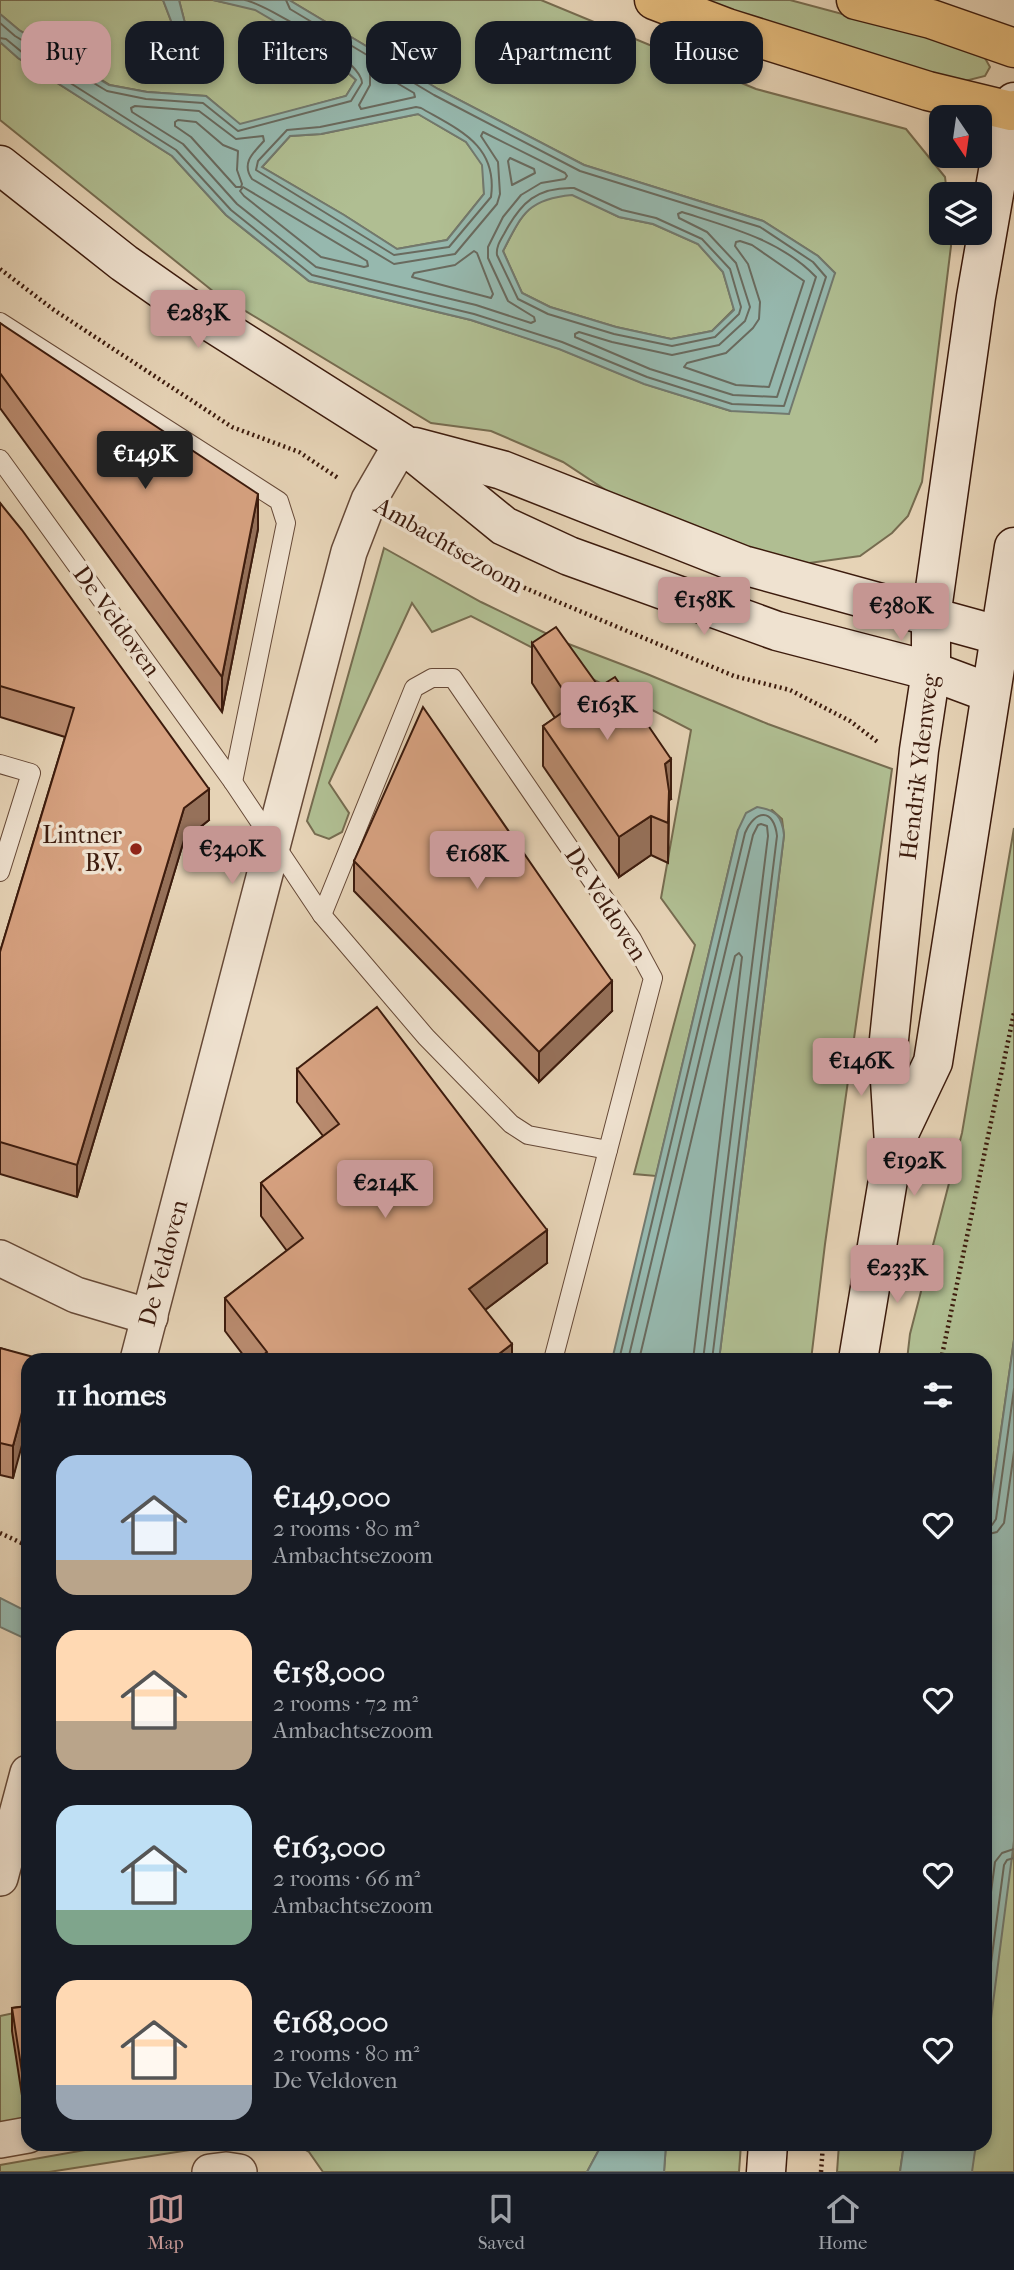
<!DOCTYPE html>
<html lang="en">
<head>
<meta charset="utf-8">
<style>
	body { margin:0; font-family:"IM FELL French Canon",serif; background:#20242c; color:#f1f3f6; height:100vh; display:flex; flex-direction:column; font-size:26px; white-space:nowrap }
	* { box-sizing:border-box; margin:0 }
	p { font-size:23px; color:#9ea1a6 }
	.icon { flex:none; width:38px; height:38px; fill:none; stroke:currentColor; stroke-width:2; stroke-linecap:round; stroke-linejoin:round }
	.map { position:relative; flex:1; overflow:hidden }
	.side { position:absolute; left:21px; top:1353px; width:971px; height:798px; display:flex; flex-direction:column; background:#171b24; border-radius:21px; box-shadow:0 4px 10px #0003 }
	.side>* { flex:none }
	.banner { position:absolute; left:21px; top:21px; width:973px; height:63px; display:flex; gap:14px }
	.needle { width:46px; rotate:167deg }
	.fabs { position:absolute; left:929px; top:105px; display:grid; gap:14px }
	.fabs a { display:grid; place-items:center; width:63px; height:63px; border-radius:14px; background:#171b24; box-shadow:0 4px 10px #0003; font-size:35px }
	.price { position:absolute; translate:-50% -60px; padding:0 16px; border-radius:7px; background:#c59692; color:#111; font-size:23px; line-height:46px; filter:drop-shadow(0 2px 4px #0008) }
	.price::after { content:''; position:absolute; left:50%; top:42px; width:21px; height:16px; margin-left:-10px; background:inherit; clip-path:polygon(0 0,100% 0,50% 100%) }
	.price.on { background:#222; color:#fff }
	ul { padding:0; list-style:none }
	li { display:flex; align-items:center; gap:21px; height:175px; padding:0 35px }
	li span { display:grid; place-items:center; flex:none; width:196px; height:140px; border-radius:21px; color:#555 }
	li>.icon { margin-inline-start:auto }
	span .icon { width:84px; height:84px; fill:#fffc; stroke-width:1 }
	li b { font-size:30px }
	h2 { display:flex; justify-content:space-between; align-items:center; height:84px; padding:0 35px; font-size:30px }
	.tag { padding:0 24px; border-radius:21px; background:#171b24; box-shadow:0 4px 10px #0003; font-size:24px; line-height:63px }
	.tag.on { background:#c59692; color:#111 }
	.tab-bar { display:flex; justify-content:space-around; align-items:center; height:98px; border-top:2px solid #363941; background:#171b24; font-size:19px; color:#9ea1a6 }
	.tab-bar a { display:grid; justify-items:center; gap:4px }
	.tab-bar .on { color:#c59692 }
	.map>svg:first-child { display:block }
	.green { fill:#b0be92; stroke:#766c50; stroke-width:2 }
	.water { fill:#96b8ae; stroke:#72796e; stroke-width:2; fill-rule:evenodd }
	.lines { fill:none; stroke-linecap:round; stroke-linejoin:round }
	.shore { stroke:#696a5e; stroke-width:2 }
	.lane-casing { stroke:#664937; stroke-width:20 }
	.street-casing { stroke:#664937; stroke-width:38 }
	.secondary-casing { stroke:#3c1b0d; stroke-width:41 }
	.highway-casing { stroke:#3c1b0d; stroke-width:41 }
	.path { stroke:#3c1b0d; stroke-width:4.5; stroke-dasharray:2 3.5; stroke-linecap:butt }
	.lane { stroke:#efe2d0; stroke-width:18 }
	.street { stroke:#efe2d0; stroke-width:35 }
	.secondary { stroke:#efe2d0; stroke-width:38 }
	.highway { stroke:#e3ba7b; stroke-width:38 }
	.wall { fill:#b98b6f; stroke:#3c1b0d; stroke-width:2 }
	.shaded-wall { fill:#96715a; stroke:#3c1b0d; stroke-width:2 }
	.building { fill:#d7a281; stroke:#3c1b0d; stroke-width:2 }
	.poi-dot { fill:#8f2418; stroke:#efe2d0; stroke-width:2.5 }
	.labels { text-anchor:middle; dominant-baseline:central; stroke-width:7; stroke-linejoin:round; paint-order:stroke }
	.street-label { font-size:24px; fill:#3c1b0d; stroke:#efe2d0 }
	.poi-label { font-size:24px; fill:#3c1b0d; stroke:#efe2d0; text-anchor:end }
</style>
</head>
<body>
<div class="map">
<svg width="1014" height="2172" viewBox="0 0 1014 2172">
	<rect width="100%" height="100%" fill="#e6d3b6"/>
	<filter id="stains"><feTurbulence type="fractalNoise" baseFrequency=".00286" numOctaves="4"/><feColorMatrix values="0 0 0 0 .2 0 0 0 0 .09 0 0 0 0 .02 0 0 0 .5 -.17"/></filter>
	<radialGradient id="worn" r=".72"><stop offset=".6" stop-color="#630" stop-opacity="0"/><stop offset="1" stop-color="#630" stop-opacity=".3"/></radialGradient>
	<g class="green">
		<polygon points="0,0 163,0 178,39 199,72 201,63 187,31 179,0 213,0 255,9 320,48 356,80 346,96 240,125 206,96 147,92 110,85 19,30 0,14"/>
		<polygon points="289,0 541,0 756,89 906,129 945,177 947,194 942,194 942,233 950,233 951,246 922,482 908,516 892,533 860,556 795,565 639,512 563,462 491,431 431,423 214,292 0,120 0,42 18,58 172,156 226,215 309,281 471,320 560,349 645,384 731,411 835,273 818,256 763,221 584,165 438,89"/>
		<polygon points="694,0 790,0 981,51 990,67 985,76 957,83"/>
		<polygon points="418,114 466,142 483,165 484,194 447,240 397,249 344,215 262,167 290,136 321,134"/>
		<path d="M572,194L619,217L653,224L698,244L723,272L734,309L712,331L671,339L616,327L550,307L522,293L503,251C523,213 527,199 572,194Z"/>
		<polygon points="384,548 481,602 566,643 647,674 768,724 892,769 825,1244 811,1360 719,1360 784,835 782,819 772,810 738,830 656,1176 634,1174 695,945 661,898 691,730 471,616 432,632 412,603 329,783 349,813 342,832 329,839 315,834 307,821"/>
		<polygon points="1014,828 1014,1340 985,1543 985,1360 907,1360 910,1334 962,1133"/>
		<polygon points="1014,1633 1014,2172 949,2172 952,2144 985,2144 985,1871"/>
		<polygon points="28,2010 28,2121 0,2126 0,2016"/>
		<polygon points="119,2144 228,2144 49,2172 0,2172 0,2165"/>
		<polygon points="295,2144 602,2144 587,2172 323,2172 309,2152"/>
		<polygon points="666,2144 741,2144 739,2172 664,2172"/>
		<polygon points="839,2144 904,2144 900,2172 837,2172"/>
	</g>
	<g class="water">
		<polygon points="163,0 179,0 187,31 201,63 199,73 178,39"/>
		<path d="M213,0H289L438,89L584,165L763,221L818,256L835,273L789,414L731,411L644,384L559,349L471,320L309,281L226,215L172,156L18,58L0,42V14L19,30L109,85L147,92L206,96L240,124L346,96L356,80L320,48L255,10ZM418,114L466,142L482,165L484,194L447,240L397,249L344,215L262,167L290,136L321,134ZM572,195L619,217L653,224L698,244L723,272L734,310L712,331L671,339L616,327L550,307L522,293L503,251C522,214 528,199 572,195Z"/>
		<path d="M757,807C776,810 782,816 784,835L719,1360H612L738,830L746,813Z"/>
		<polygon points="1014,1340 1014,1841 985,2065 985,1543"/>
		<polygon points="0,1598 28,1612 28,1640 0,1627"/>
		<polygon points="602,2144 666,2144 664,2172 587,2172"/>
		<polygon points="904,2144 976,2144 972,2172 900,2172"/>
	</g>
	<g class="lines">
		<g class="shore">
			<path d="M0,23L15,36L107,91L146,99L203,103L238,131L351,101L362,83C362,60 267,5 245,0"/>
			<polyline points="0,38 6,39 23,53 176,150 231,210 312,275 474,314 562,342 647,377 732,404 784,406 826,277 813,262 760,227 580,171 434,95 290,9 286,0"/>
			<polygon points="373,69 414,93 415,97 361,109 359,105 370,85 370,72"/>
			<path d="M135,106L199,111L236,139L263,136L264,141C253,153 241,163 252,179L394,264L455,254L497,204L500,194L498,162L481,136L483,132L565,173L567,176L565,179L541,183L521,195L503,217L488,247V258L508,301L534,317L535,321L531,323L476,305L316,267L237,204L183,144L132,112L131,108Z"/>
			<path d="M416,107L421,108C459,130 498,145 491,197L449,247L394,255L256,170L258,161L287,130L320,127Z"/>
			<polygon points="178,120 196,122 223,145 238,151 237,170 242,184 241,187 236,187 191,137 175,126 175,122"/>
			<polygon points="510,158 534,169 535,173 512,185 508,161"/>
			<polygon points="243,187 367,261 368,266 364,267 321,257 244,196 240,191"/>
			<path d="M574,188L622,210L656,218L702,239L730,269L741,307L739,314L715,337L672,346L614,334L548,314L518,299L497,255C496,247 500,241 504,234C521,202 537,187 574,188Z"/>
			<path d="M682,212C729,227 781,240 816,277L777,397L733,395L650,369L575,337V334L579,332L612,342L672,355L719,345L745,321L750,307L736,263L707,232L679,218L678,214Z"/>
			<polygon points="740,241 752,245 804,281 769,387 736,385 684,367 687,363 726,353 753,328 759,319 760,302 748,264 735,246 736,242"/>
			<polygon points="474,251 477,253 493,294 491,298 412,277 414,273 455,265"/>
			<path d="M619,1360L745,833C755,809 774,808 777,836L712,1360"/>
			<polyline points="628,1360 753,835 758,825 761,824 767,826 768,836 703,1360"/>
			<polyline points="639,1360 735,956 739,953 742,957 693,1360"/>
			<polyline points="985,1526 992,1525 996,1519 1014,1389"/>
			<polyline points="985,1535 997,1532 1004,1523 1014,1452"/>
			<polyline points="985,1937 995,1862 1002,1853 1014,1849"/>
			<polyline points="985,2008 1004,1865 1007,1860 1014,1858"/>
		</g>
		<g class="lane-casing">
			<g id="lane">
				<polyline points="0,322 279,501 286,523 233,782"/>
				<polyline points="0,459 233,782 322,915 426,1037 511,1124 528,1135 608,1150"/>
				<polyline points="0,764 31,773 0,872"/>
				<polyline points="322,915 414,688 432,678 453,678 632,939 653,978 553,1360"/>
			</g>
		</g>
		<g class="street-casing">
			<g id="street">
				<polyline points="0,1258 76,1295 150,1317"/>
				<polyline points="138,1360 349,552 369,500 402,443"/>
				<polyline points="0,1878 28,1773"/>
				<polyline points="0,2140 28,2135"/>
				<polyline points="210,2172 226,2170 239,2172"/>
			</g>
		</g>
		<g class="secondary-casing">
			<g id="secondary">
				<polyline points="0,165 124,263 184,305 402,443 504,526 569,556 777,631 931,671 990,693"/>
				<polyline points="415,447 502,470 743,565 1001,636"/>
				<polyline points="895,1142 933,1062 1014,547"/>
				<polyline points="858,1360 894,1144 888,1049 919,750 931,671 931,617 976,297 998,171 1014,102"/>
				<polyline points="766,2172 768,2144"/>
			</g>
		</g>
		<g class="highway-casing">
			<g id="highway">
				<polyline points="654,0 727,28 928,91 1011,111 1014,110"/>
				<polyline points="856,0 931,19 1014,48"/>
			</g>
		</g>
		<g class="path">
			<polyline points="0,269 54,310 232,427 299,452 338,478"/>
			<polyline points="404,521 487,572 734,676 790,690 850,721 879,743"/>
			<polyline points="941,1360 1014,1013"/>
			<polyline points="0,1533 28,1546"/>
			<polyline points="821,2172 823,2144"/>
		</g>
		<use href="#lane" class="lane"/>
		<use href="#street" class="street"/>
		<use href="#secondary" class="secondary"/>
		<use href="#highway" class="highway"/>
	</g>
	<g class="wall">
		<polygon points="0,323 258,529 222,712 0,408"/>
		<polygon points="0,503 209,820 184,840 77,1197 0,1174 0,952 65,737 0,717"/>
		<polygon points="532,643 671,799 669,800 668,863 651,855 619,877 543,766 543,726 555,718 532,683"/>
		<polygon points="354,861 612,1011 539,1082 354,891"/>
		<polygon points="297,1069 547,1263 485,1310 512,1360 247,1360 225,1331 225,1298 287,1251 261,1216 261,1183 323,1136 297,1102"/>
		<polygon points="0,1348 37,1360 13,1478 0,1475"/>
		<polygon points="28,2006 28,2101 23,2102 12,2031 12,2008"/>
	</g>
	<g class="shaded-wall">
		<polygon points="258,494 258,529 222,712 222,677"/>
		<polygon points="671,759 671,799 669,800 668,863 669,800 665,764"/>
		<polygon points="209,789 209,820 184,840 77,1197 77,1165 184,808"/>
		<polygon points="651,816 651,855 619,877 619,837"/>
		<polygon points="612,981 612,1011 539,1082 539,1052"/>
		<polygon points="547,1230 547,1263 469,1322 469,1289"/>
		<polygon points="512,1344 512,1360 491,1360"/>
		<polygon points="28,1390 28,1423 13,1478 13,1446"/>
	</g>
	<g class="building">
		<polygon points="0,323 258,494 222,677 0,373"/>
		<polygon points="0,503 22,530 209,789 184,808 77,1165 0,1142 0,952 74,708 0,686"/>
		<polygon points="556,627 599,687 615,677 671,759 665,764 669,791 668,823 651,816 619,837 543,726 573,705 532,643"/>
		<polygon points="423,707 612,981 539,1052 354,861"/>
		<polygon points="377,1007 547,1230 469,1289 512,1344 491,1360 257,1360 267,1352 225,1298 303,1238 261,1183 339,1124 297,1069"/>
		<polygon points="0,1348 37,1358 36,1360 28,1360 28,1390 13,1446 0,1443"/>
		<polygon points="28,2006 28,2079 23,2079 12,2008"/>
	</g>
	<circle class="poi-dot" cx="136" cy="849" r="7"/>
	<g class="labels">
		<g class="street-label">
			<text transform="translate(449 545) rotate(30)">Ambachtsezoom</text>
			<text transform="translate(117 621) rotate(54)">De Veldoven</text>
			<text transform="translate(919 767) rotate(-83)">Hendrik Ydenweg</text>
			<text transform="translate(606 904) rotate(57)">De Veldoven</text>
			<text transform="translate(163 1263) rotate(-75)">De Veldoven</text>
		</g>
		<g class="poi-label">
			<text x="122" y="835">Lintner<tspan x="122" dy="28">B.V.</tspan></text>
		</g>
	</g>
	<rect width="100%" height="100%" filter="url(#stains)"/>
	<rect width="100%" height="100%" fill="url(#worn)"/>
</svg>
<div class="fabs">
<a><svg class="needle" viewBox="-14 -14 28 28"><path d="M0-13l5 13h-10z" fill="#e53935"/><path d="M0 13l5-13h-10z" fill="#9ea1a6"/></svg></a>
<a><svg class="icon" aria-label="layers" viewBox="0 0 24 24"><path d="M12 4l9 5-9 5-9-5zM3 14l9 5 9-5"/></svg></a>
</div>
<b class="price" style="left:198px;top:350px">€283K</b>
<b class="price on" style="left:145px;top:491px">€149K</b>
<b class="price" style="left:704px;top:637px">€158K</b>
<b class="price" style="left:901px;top:643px">€380K</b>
<b class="price" style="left:607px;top:742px">€163K</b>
<b class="price" style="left:232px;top:886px">€340K</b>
<b class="price" style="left:477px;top:891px">€168K</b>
<b class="price" style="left:861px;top:1098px">€146K</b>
<b class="price" style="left:914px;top:1198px">€192K</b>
<b class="price" style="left:385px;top:1220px">€214K</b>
<b class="price" style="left:897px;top:1305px">€233K</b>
<div class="banner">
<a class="tag on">Buy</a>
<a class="tag">Rent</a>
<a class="tag">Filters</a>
<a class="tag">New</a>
<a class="tag">Apartment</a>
<a class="tag">House</a>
</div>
<section class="side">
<h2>11 homes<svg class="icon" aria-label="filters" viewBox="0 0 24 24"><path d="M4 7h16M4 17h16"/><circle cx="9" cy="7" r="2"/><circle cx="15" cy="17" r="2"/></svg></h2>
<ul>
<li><span style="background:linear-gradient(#a9c7e8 75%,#b9a48a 0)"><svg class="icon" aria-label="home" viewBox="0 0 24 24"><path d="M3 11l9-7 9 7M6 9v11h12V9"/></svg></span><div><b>€149,000</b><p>2 rooms · 80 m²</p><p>Ambachtsezoom</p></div><svg class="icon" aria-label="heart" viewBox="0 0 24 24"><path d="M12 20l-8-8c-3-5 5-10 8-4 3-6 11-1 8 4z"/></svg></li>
<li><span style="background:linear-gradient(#ffd9b3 65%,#b9a48a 0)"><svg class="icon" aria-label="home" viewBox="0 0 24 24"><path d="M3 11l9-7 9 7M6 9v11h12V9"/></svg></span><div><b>€158,000</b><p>2 rooms · 72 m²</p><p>Ambachtsezoom</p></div><svg class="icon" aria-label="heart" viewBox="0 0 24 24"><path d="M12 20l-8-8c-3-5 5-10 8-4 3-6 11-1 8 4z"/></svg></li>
<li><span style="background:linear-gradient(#bfe0f5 75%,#7fa58c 0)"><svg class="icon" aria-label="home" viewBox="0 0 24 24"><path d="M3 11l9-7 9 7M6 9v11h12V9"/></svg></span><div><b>€163,000</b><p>2 rooms · 66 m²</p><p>Ambachtsezoom</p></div><svg class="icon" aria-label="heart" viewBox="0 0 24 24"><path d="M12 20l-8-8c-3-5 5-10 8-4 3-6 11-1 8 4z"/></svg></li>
<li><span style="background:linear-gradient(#ffd9b3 75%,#9aa5b1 0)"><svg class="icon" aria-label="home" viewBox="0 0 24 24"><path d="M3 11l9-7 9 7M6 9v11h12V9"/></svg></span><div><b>€168,000</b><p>2 rooms · 80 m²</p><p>De Veldoven</p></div><svg class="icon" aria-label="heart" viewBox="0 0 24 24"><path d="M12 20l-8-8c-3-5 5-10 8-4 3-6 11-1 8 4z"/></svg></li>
</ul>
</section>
</div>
<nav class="tab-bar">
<a class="on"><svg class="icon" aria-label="map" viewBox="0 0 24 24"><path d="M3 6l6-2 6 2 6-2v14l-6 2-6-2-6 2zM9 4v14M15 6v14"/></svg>Map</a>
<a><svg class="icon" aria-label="saved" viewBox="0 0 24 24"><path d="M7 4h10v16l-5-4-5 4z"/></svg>Saved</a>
<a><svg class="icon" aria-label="home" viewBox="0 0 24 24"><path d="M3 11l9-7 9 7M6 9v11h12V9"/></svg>Home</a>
</nav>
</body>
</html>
